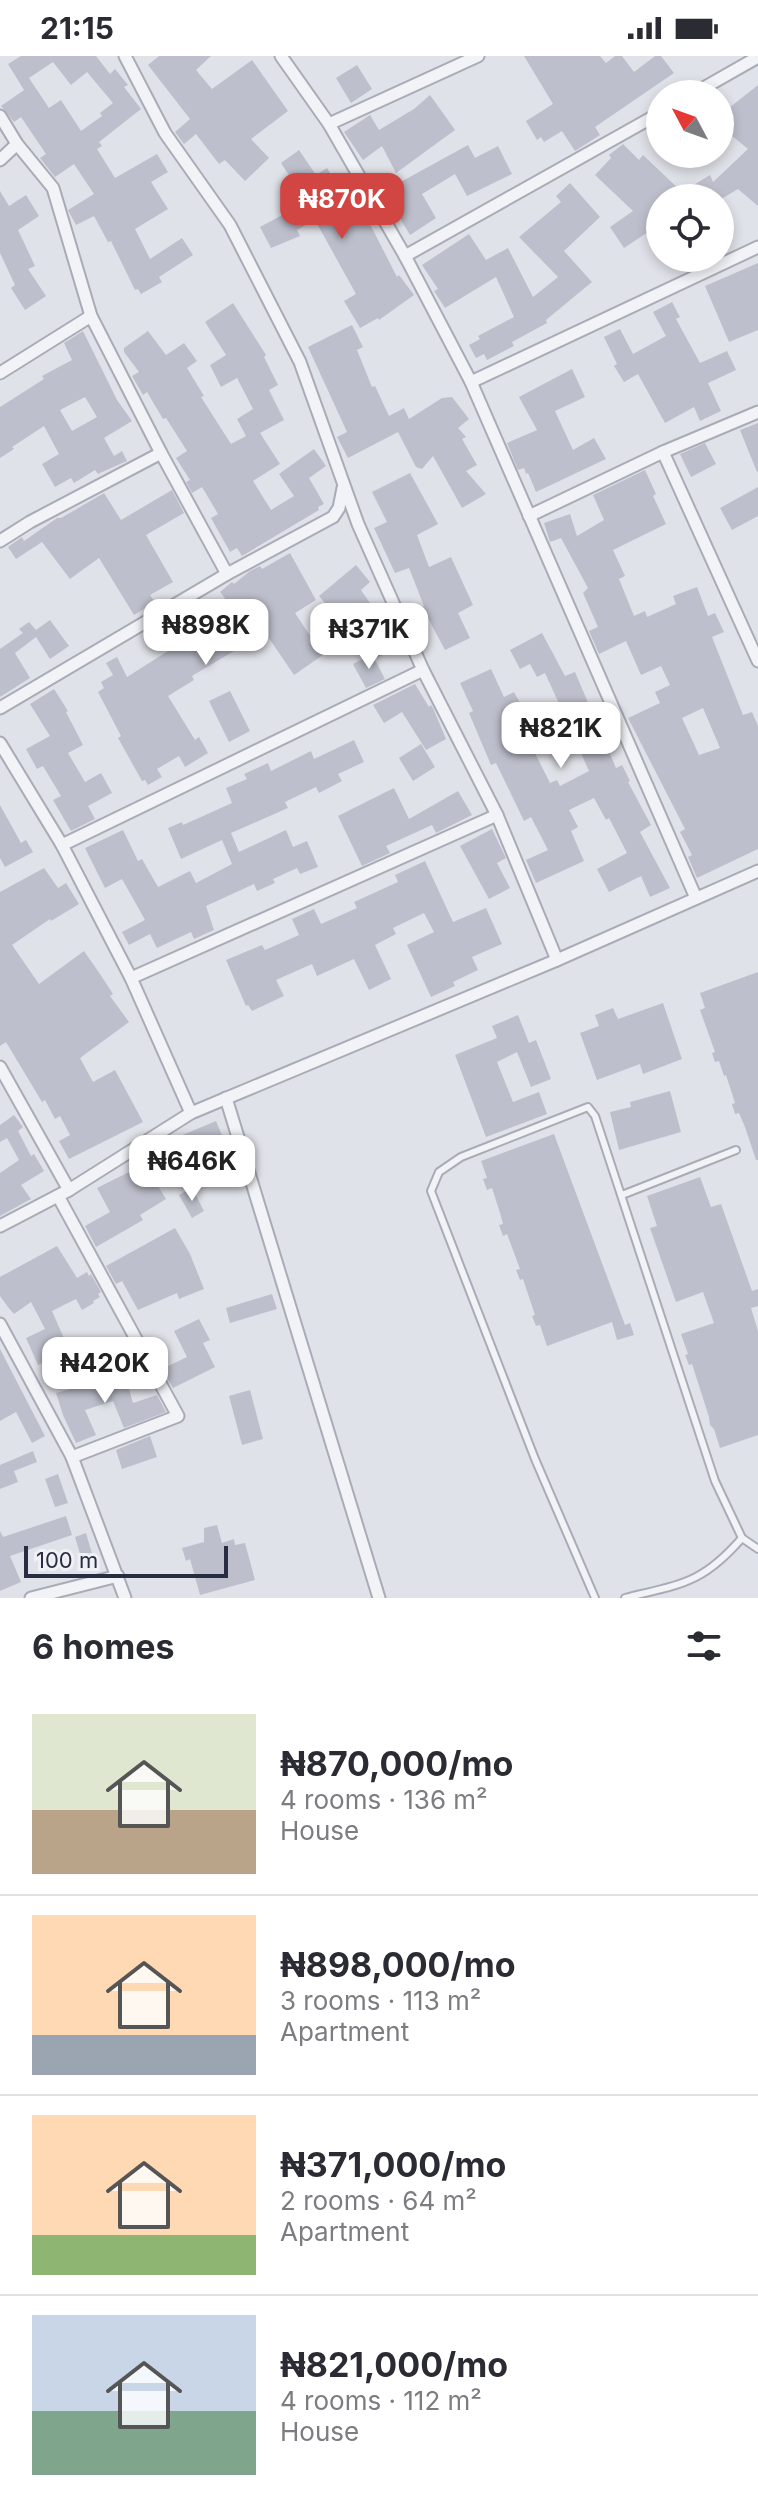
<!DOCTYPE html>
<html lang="en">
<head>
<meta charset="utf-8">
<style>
	body { margin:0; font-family:Inter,sans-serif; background:#f7f7f7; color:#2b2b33; height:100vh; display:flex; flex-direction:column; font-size:30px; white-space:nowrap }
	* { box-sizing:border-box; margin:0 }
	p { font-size:26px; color:#7c7c81 }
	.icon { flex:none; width:44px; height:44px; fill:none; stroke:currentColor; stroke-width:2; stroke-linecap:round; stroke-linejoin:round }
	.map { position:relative; height:1542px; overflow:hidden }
	.drawer { display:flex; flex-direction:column; background:#fff; flex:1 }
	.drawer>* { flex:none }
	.needle { width:52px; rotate:311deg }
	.controls { position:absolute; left:646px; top:24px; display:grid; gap:16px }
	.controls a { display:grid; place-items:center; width:88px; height:88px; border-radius:50%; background:#fff; box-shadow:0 4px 12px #0003; font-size:40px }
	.scale { position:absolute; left:24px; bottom:20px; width:204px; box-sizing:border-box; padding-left:8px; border:4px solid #282d41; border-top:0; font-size:22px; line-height:28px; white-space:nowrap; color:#282d41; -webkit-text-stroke:6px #eff1f6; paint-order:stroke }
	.price { position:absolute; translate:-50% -68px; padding:0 18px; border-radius:16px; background:#fff; color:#222; font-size:26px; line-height:52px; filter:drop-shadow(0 2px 4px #0008) }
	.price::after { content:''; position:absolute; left:50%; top:48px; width:24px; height:18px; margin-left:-12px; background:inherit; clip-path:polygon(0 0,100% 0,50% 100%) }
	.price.selected { background:#d14542; color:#fff }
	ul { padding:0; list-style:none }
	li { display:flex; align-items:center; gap:24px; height:200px; padding:0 32px }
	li+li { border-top:2px solid #e1e1e2 }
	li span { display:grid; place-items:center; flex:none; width:224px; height:160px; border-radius:0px; color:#555 }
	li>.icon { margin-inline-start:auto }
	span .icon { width:96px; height:96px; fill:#fffc; stroke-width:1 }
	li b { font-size:34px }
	h2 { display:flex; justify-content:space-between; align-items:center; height:96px; padding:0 32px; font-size:34px }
	.status { display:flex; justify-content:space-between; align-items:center; height:56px; padding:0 40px; background:#fff; direction:ltr }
	.status svg { height:22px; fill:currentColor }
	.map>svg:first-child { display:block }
	.building { fill:#bdc0cc; fill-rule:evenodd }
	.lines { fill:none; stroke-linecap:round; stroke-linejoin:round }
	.service-casing { stroke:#a9acb7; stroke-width:10 }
	.minor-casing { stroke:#a9acb7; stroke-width:15 }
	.service { stroke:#f2f3f7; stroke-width:6 }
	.minor { stroke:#f2f3f7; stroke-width:11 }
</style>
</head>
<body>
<div class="status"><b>21:15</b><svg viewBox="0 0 49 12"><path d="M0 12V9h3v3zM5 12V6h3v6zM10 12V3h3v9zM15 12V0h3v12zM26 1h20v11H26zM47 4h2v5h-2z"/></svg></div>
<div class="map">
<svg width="758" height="1542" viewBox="0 0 758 1542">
	<rect width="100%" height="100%" fill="#e0e2e9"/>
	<g class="building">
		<path d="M21,0H96L110,18L115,13L128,29L124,31L141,53L99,86L102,90L97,93L115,122L157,98L168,116L151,126L168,153L135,173L150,203L182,182L193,199L159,221L162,226L141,238L138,233L135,234L111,185L108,186L94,160L76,169L70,158L68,154L94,138L74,108L55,121L40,102L46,98L21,61L14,66L1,50L24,34L8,8ZM53,6L71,29L87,16L113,47L100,57L102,60L81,75L61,44L49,52L29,22Z"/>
		<polygon points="159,0 211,0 196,14 212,33 252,4 288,55 251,83 269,102 245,125 225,104 219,108 196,78 184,88 175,76 190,63 148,9"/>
		<polygon points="524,0 600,0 606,7 615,0 622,0 634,16 655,0 661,0 674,17 595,71 600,79 575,95 562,75 544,86 541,81 537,84 526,65 553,48"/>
		<polygon points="357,9 372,33 351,47 336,22"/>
		<polygon points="758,29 758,150 738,133 723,142 660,142 660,168 624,192 610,171 633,155 595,119 611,102 609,99 623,88 639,104 643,99 682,136 710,119 713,126 748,93 720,70 720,45 729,52"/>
		<polygon points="430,39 455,74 396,117 382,90 363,104 344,76 370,59 379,74 414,53"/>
		<polygon points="468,89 475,102 498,90 512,118 467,140 455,118 422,138 436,162 410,179 398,159 401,158 386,134"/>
		<polygon points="299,94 316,119 327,112 343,138 352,133 397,221 399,219 414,239 379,264 378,262 360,272 344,245 356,238 315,164 297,174 300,180 271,192 260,171 310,144 296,122 292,124 281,107"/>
		<polygon points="570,127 600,161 564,195 592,226 546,264 547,267 512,286 514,290 487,304 484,298 476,302 469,289 480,283 478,280 514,261 496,221 445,252 434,235 438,233 422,209 469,178 486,204 508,192 533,241 558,221 519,181 561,146 556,140"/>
		<polygon points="0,135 9,150 26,139 39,160 18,174 35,210 28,213 46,240 25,254 11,232 15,229 0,197"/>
		<polygon points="758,207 758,274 729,286 705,230"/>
		<polygon points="672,246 680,261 676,263 700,307 727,295 736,314 708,327 721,355 700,365 694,351 665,367 638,318 624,326 614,310 617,308 604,281 620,273 633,298 666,280 653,256"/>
		<polygon points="233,247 266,299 264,301 278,329 269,334 284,364 260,377 280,408 253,425 271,454 294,440 279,418 314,393 326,410 309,422 324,448 318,451 319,454 242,500 237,492 230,496 211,462 218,458 202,431 192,437 186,426 190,424 176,402 187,395 166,362 163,363 147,336 143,339 132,320 139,316 124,296 124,292 148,275 166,299 184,287 197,305 187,312 204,340 201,341 231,388 246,380 237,363 253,353 237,322 221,331 210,309 226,299 205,266"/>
		<polygon points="352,269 363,291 357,294 372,331 375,330 389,360 404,352 409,363 442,342 452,341 469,363 458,372 466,381 462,383 477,409 466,415 486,438 462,452 433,400 422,413 416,411 398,376 348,402 337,381 347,376 308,291"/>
		<path d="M83,275L117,344L132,365L104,382L114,400L122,395L127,405L98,418L95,414L74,427L71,422L55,431L42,408L59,398L44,370L12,391L14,393L0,402V351L44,323L42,320L72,304L64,287ZM85,341L97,361L72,375L60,354Z"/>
		<polygon points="572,313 585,341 555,355 573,394 594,382 606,403 536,436 528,417 526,418 524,412 518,414 507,387 537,374 519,341"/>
		<polygon points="758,367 758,415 757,416 740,374"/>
		<polygon points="705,387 716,408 691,421 680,398"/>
		<path d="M645,414L656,438L653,440L666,468L613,494L625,520L619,523L634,560L645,555L647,561L676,548L673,540L697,531L708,560L715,557L724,576L712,581L743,659L752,656L758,670V793L697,822L688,801L692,799L680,776L685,773L628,662L660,647L655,636L670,629L661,610L641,619L626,585L599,598L589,575L598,571L583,537L588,532L561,482L550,486L544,467L570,458L577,480L604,464L593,439ZM703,652L720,692L699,699L682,662Z"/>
		<polygon points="410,417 438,468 417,479 429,511 451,501 473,549 458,557 470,582 445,594 422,551 424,550 409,512 395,517 374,472 387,466 372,436"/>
		<polygon points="758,431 758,460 732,474 720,452"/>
		<polygon points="172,434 184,457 146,479 173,526 150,539 155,546 134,559 99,502 70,523 42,486 16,503 8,491 22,481 24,485 57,462 61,462 104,437 121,464"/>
		<polygon points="290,497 316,544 295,557 323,599 294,619 262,572 243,587 244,589 192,620 194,624 168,640 195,684 199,681 208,697 185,711 179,700 157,713 162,721 148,729 145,724 142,725 118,682 121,680 98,636 104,632 101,626 113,619 106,607 117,601 127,621 190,581 191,583 196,580 199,584 202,582 211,596 242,575 219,546 225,542 220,536 232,526 234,528 250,515 260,510 262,513"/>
		<polygon points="356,509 370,526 361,534 372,550 350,565 340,551 333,557 319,540"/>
		<polygon points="50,564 69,590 50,603 36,581 15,597 30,622 0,641 0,593 23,577 19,573 29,566 36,574"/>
		<polygon points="388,564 400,591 376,602 363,575"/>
		<path d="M542,577L565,620L575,616L616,712L622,709L630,725L628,726L651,769L640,776L670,832L650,841L641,820L609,836L597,813L627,797L609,762L606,764L594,742L569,754L578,771L571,775L584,805L536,827L526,804L548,794L531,761L524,765L496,707L491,709L469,657L473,655L460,627L491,613L504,641L514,636L531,668L561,652L545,617L537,621L530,608L520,613L510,594ZM571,675L589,715L560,730L557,724L550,727L532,691L556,676L558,680Z"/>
		<polygon points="372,598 385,623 366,632 353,608"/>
		<polygon points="415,628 429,651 431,649 433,652 446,683 426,694 402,656 384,667 373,649"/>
		<polygon points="54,633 68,655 66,656 83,689 68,697 85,726 101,717 112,737 88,750 95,763 71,775 53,744 61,740 43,710 37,713 26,693 50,680 30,648"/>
		<polygon points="230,635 250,675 229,686 209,645"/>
		<polygon points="354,684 364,706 338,718 342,725 319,737 316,731 285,746 288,752 231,777 239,796 286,774 293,791 307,785 318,811 300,818 297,812 273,823 275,827 257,835 254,828 206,850 214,874 194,883 191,876 157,892 150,878 129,889 122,876 145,864 122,823 105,832 85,792 123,774 138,805 142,803 158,831 190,815 196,827 232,808 222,784 181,803 168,772 182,766 183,769 232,747 226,732 247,723 244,718 268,707 271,715 311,695 314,703"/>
		<polygon points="421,688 435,711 413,725 399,702"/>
		<polygon points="394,732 409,763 458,735 472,759 436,777 432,769 386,790 390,797 362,810 338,760"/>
		<polygon points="0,749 21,787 26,784 33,796 5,811 0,802"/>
		<polygon points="492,773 506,802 497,807 510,832 489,843 460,790"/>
		<polygon points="425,805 453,866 486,852 502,888 472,901 478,914 453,926 455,930 431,941 407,889 434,876 424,857 393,872 396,878 375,889 391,923 369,934 354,903 317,920 312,908 276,924 284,940 252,955 248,949 246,950 226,904 262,889 265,894 299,879 292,863 314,853 321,868 357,852 354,846 398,826 395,819"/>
		<polygon points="44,812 58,832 66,827 79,848 51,865 50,863 12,889 39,928 84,895 100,918 113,938 110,940 129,966 80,1002 93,1026 115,1014 143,1066 69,1103 59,1085 70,1079 60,1060 55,1063 45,1044 42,1046 6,986 0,990 0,836"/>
		<polygon points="758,916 758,1104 756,1104 745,1071 739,1057 735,1058 732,1048 735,1047 726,1019 724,1020 719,1005 715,1006 712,997 715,996 700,954 705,952 700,937"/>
		<polygon points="663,947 682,1003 643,1018 640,1008 597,1024 580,977 599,970 595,959 613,952 618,963"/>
		<polygon points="518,959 529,987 536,984 551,1023 531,1031 517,996 497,1006 513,1046 539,1036 547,1058 486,1081 455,999 497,982 492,970"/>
		<polygon points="670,1035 681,1076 619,1094 610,1056 631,1051 630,1046"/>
		<polygon points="14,1059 23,1071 18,1075 31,1100 34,1098 44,1115 21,1129 31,1143 0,1160 0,1117 19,1104 7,1082 0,1086 0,1069"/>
		<polygon points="216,1065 224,1084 205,1092 216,1119 184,1132 173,1106 150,1116 145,1109 166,1143 140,1159 143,1164 96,1191 85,1170 110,1156 97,1132 145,1108 139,1100 149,1093"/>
		<polygon points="554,1078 625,1269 630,1267 634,1279 617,1284 612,1266 547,1290 540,1269 536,1270 532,1260 535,1259 523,1223 520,1224 516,1214 520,1213 507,1178 503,1180 499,1169 503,1168 500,1157 492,1132 487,1134 483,1123 487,1122 481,1105"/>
		<polygon points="700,1121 711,1151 721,1148 752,1235 758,1233 758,1250 751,1252 758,1275 758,1379 720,1392 714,1373 710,1369 709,1361 692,1308 689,1309 685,1299 688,1298 681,1278 714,1267 703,1236 676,1246 650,1172 657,1170 647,1140"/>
		<polygon points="192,1132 204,1155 192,1162 179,1139"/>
		<polygon points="175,1172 190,1198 204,1233 179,1243 177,1237 138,1254 122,1225 116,1228 106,1210"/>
		<polygon points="57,1190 77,1222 87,1216 89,1220 91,1218 101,1236 98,1238 100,1241 93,1245 94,1247 82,1254 76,1243 52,1255 66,1287 46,1298 49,1304 38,1309 26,1282 45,1273 31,1246 14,1258 8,1251 0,1240 0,1221"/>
		<polygon points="272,1238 277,1253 230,1267 226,1252"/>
		<polygon points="199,1263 210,1284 203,1287 215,1311 173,1332 162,1313 187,1301 174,1275"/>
		<polygon points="0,1293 45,1380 32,1387 16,1356 0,1365"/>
		<polygon points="125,1318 133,1347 157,1339 166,1356 124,1372 113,1345 85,1354 96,1379 76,1387 63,1359 56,1337"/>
		<polygon points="250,1334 263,1383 242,1389 229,1340"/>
		<polygon points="150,1380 157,1401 122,1413 116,1394"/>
		<polygon points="33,1395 37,1406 14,1415 18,1426 0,1433 0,1409"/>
		<polygon points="58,1418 68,1447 55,1451 45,1423"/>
		<polygon points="66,1460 72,1479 10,1500 21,1526 0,1535 0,1475 3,1481"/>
		<polygon points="217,1469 222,1487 234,1483 235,1489 245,1487 255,1524 200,1539 190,1503 186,1505 182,1492 204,1486 204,1472"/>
		<polygon points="86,1477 95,1508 84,1511 75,1481"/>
	</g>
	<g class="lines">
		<g class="service-casing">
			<g id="service">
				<polyline points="622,1139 736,1094"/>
				<polyline points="595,1542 535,1403 431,1135 439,1116 461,1101 588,1051 595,1060 715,1425 742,1482 758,1493"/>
				<path d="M625,1542C681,1528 702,1528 742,1482"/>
			</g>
		</g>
		<g class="minor-casing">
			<g id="minor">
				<polyline points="125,0 165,77 230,169 300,306 358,468 423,614 497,759 557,904"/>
				<polyline points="281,0 329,68 405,200 471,326 696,842"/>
				<polyline points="693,38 758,1"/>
				<polyline points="0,60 17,88 53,132 91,260 161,397 227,518"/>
				<polyline points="329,68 478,0"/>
				<polyline points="0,104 17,88"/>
				<polyline points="405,200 660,57"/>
				<polyline points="0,317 91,260"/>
				<polyline points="471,326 758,191"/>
				<polyline points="758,356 663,396 758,605"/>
				<polyline points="529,460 663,396"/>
				<polyline points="0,485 30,466 161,397"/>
				<polyline points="0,652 227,518 333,461 339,452 343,432"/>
				<polyline points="0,687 62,789 131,922 191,1057"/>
				<polyline points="62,789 423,614"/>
				<polyline points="131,922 497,759"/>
				<polyline points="0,1011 69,1134"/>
				<polyline points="226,1042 379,1542"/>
				<polyline points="58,1140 178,1360 72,1401"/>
				<polyline points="0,1170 69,1134 191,1057 557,904 758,815"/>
				<polyline points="0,1268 72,1401 125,1542"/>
				<polyline points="31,1542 118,1520"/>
			</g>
		</g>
		<use href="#service" class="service"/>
		<use href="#minor" class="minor"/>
	</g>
</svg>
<div class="controls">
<a><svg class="needle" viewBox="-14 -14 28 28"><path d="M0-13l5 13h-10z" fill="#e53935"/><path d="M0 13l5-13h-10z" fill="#7c7c81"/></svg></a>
<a><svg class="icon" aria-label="locate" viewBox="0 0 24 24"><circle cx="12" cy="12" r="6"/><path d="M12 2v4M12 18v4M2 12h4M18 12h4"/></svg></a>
</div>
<div class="scale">100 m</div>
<b class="price selected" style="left:342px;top:185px">₦870K</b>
<b class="price" style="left:206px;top:611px">₦898K</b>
<b class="price" style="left:369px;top:615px">₦371K</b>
<b class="price" style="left:561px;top:714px">₦821K</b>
<b class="price" style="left:192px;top:1147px">₦646K</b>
<b class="price" style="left:105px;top:1349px">₦420K</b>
</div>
<section class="drawer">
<h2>6 homes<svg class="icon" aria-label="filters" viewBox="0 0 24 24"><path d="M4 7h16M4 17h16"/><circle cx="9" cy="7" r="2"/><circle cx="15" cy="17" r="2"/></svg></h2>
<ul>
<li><span style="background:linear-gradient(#dfe7d0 60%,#b9a48a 0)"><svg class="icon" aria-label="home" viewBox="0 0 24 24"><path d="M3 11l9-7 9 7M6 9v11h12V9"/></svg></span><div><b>₦870,000/mo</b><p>4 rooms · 136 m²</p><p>House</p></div></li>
<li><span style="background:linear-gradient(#ffd9b3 75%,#9aa5b1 0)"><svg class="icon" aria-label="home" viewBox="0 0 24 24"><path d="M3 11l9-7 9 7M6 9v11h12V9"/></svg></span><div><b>₦898,000/mo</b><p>3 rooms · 113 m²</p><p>Apartment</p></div></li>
<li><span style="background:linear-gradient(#ffd9b3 75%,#8fb573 0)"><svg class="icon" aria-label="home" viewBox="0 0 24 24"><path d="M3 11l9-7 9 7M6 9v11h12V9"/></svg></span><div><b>₦371,000/mo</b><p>2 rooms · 64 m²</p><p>Apartment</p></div></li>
<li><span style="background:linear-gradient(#c9d6e8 60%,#7fa58c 0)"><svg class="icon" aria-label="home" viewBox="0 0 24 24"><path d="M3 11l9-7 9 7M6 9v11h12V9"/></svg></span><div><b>₦821,000/mo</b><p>4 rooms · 112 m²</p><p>House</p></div></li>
</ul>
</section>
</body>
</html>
